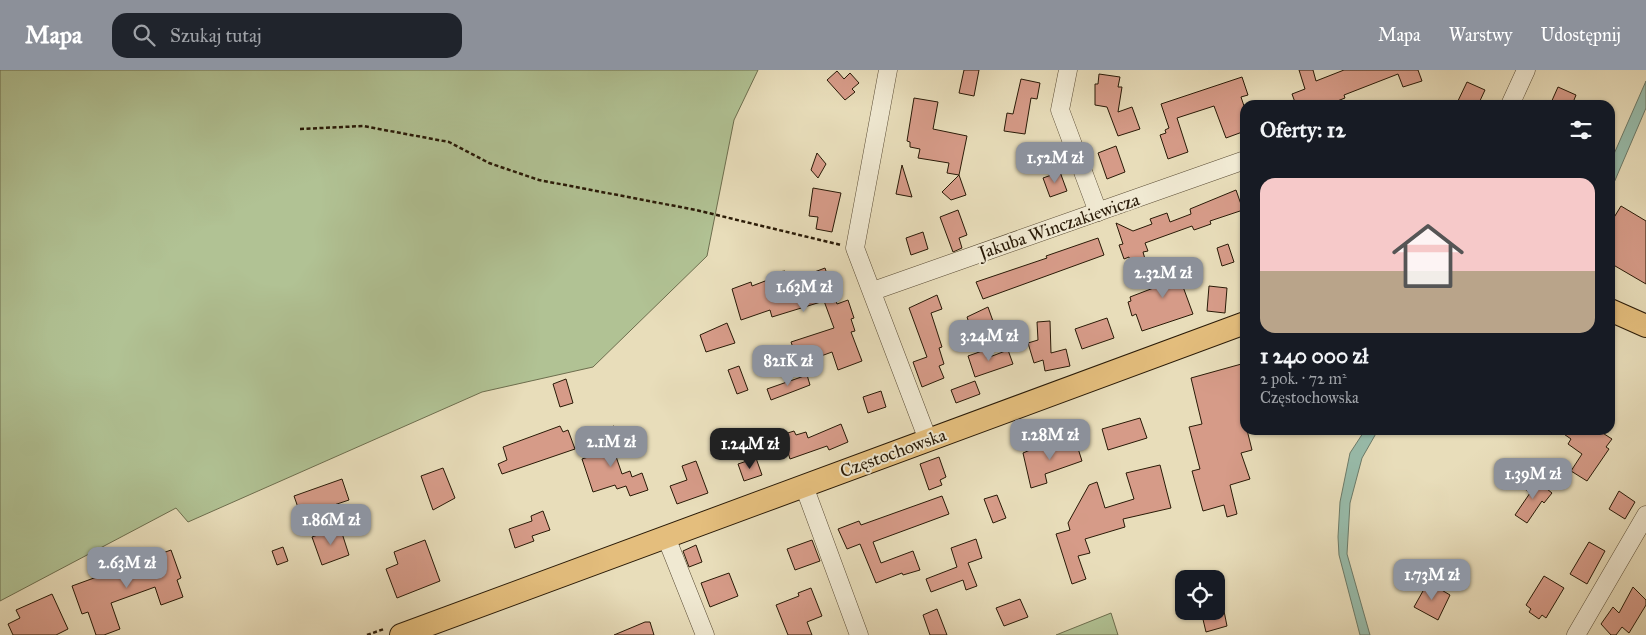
<!DOCTYPE html>
<html lang="pl">
<head>
<meta charset="utf-8">
<style>
	body { margin:0; font-family:"IM FELL Great Primer",serif; background:#20242c; color:#f1f3f6; height:100vh; display:flex; flex-direction:column; font-size:19px; white-space:nowrap }
	* { box-sizing:border-box; margin:0 }
	p { font-size:16px; color:#9ea1a6 }
	.icon { flex:none; width:28px; height:28px; fill:none; stroke:currentColor; stroke-width:2; stroke-linecap:round; stroke-linejoin:round }
	.map { position:relative; flex:1; overflow:hidden }
	.drawer { position:absolute; left:1240px; top:30px; width:375px; height:335px; display:flex; flex-direction:column; background:#171b24; border-radius:15px; box-shadow:0 1px 4px #0004 }
	.drawer>* { flex:none }
	.fabs { position:absolute; left:1175px; top:500px; display:grid; gap:10px }
	.fabs a { display:grid; place-items:center; width:50px; height:50px; border-radius:10px; background:#171b24; box-shadow:0 1px 4px #0004; font-size:25px }
	.price { position:absolute; translate:-50% -42px; padding:0 11px; border-radius:10px; background:#8c9099; color:#fff; font-size:16px; line-height:32px; filter:drop-shadow(0 1px 2px #0008) }
	.price::after { content:''; position:absolute; left:50%; top:30px; width:15px; height:11px; margin-left:-8px; background:inherit; clip-path:polygon(0 0,100% 0,50% 100%) }
	.price.active { background:#222; color:#fff }
	ul { padding:0; list-style:none }
	li { display:grid; align-content:center; gap:10px; height:265px; padding:0 20px }
	li+li { border-top:1px solid #363941 }
	li span { display:grid; place-items:center; height:155px; border-radius:15px; color:#555 }
	li>.icon { margin-inline-start:auto }
	span .icon { width:90px; height:90px; fill:#fffc; stroke-width:1 }
	li b { font-size:21px }
	h2 { display:flex; justify-content:space-between; align-items:center; height:60px; padding:0 20px; font-size:21px }
	header { display:flex; align-items:center; gap:30px; box-sizing:border-box; height:70px; padding:0 25px; background:#8c9099; color:#fff }
	header strong { font-size:24px }
	nav { display:flex; gap:28px; margin-inline-start:auto; font-size:18px }
	.search { width:350px; height:45px; background:#20242c; display:flex; align-items:center; gap:12px; box-sizing:border-box; padding:0 18px; border-radius:15px; color:#9ea1a6; font-size:19px }
	.map>svg:first-child { display:block }
	.green { fill:#b1c294; stroke:#6d6e4e }
	.water { fill:#98bcab; stroke:#6c7b69 }
	.building { fill:#d69b88; stroke:#291a07 }
	.lines { fill:none; stroke-linecap:round; stroke-linejoin:round }
	.minor-casing { stroke:#594b34; stroke-width:19 }
	.major-casing { stroke:#291a07; stroke-width:24 }
	.path { stroke:#291a07; stroke-width:2.5; stroke-dasharray:4 2.5; stroke-linecap:butt }
	.minor { stroke:#f0e9d2; stroke-width:18 }
	.major { stroke:#e4be7d; stroke-width:22 }
	.labels { text-anchor:middle; dominant-baseline:central; stroke-width:4; stroke-linejoin:round; paint-order:stroke }
	.street-label { font-size:18px; fill:#291a07; stroke:#f0e9d2 }
</style>
</head>
<body>
<header>
<strong>Mapa</strong>
<div class="search"><svg class="icon" aria-label="search" viewBox="0 0 24 24"><circle cx="10" cy="10" r="6"/><path d="M15 15l6 6"/></svg>Szukaj tutaj</div>
<nav><a>Mapa</a><a>Warstwy</a><a>Udostępnij</a></nav>
</header>
<div class="map">
<svg width="1646" height="565" viewBox="0 0 1646 565">
	<rect width="100%" height="100%" fill="#e8ddba"/>
	<filter id="stains"><feTurbulence type="fractalNoise" baseFrequency=".004" numOctaves="4"/><feColorMatrix values="0 0 0 0 .2 0 0 0 0 .09 0 0 0 0 .02 0 0 0 .5 -.17"/></filter>
	<radialGradient id="worn" r=".72"><stop offset=".6" stop-color="#630" stop-opacity="0"/><stop offset="1" stop-color="#630" stop-opacity=".3"/></radialGradient>
	<g class="green">
		<polygon points="0,0 758,0 734,50 707,186 593,297 482,322 188,452 176,438 0,531"/>
		<polygon points="1111,543 1118,565 1056,565"/>
	</g>
	<g class="water">
		<polygon points="1646,11 1646,38 1610,122 1610,93"/>
		<polygon points="1365,360 1378,360 1362,388 1350,433 1347,484 1370,565 1360,565 1339,485 1338,467 1340,432 1350,383"/>
	</g>
	<g class="building">
		<polygon points="964,0 979,0 974,26 959,23"/>
		<polygon points="1299,0 1313,0 1316,11 1344,0 1418,0 1422,11 1403,17 1398,4 1344,25 1345,28 1327,35 1296,35 1292,24 1305,19"/>
		<polygon points="837,1 844,9 850,3 859,13 852,19 855,22 845,30 827,10"/>
		<polygon points="1099,4 1120,7 1118,17 1122,17 1118,42 1132,37 1140,59 1118,66 1107,37 1095,35 1095,14 1098,14"/>
		<polygon points="1242,7 1248,25 1241,27 1245,39 1245,61 1226,68 1214,36 1177,48 1188,82 1168,89 1160,65 1166,63 1165,60 1169,58 1161,34"/>
		<polygon points="1021,9 1040,13 1037,29 1031,28 1025,64 1004,61 1007,43 1013,44"/>
		<polygon points="1467,12 1485,20 1478,35 1456,35"/>
		<polygon points="1558,17 1576,25 1572,35 1550,35"/>
		<polygon points="914,28 938,32 933,59 967,66 959,105 947,103 949,93 918,88 920,79 910,77 910,72 907,71"/>
		<polygon points="1116,76 1125,102 1107,109 1098,83"/>
		<polygon points="1038,78 1042,89 1029,94 1025,82"/>
		<polygon points="817,83 826,94 818,108 811,100"/>
		<polygon points="902,95 912,127 896,124"/>
		<polygon points="1060,102 1067,121 1050,127 1043,108"/>
		<polygon points="959,105 966,125 951,130 942,122"/>
		<polygon points="813,118 841,123 832,162 816,159 818,147 809,146"/>
		<polygon points="1236,120 1243,140 1210,151 1211,154 1194,160 1192,156 1145,173 1148,181 1143,182 1145,189 1131,194 1129,187 1124,189 1119,175 1123,174 1116,153 1133,161 1152,154 1150,149 1167,143 1170,152 1191,144 1190,139"/>
		<polygon points="1621,136 1646,151 1646,214 1610,193 1610,154"/>
		<polygon points="958,140 967,165 959,168 962,178 953,182 940,147"/>
		<polygon points="923,162 928,179 911,185 906,168"/>
		<polygon points="1098,168 1104,185 983,229 976,212 1047,188 1046,186"/>
		<polygon points="1228,174 1234,192 1222,196 1217,178"/>
		<polygon points="1185,191 1191,205 1171,213 1182,214 1193,244 1142,261 1136,244 1132,246 1128,232 1131,231 1130,227 1156,217 1151,203"/>
		<polygon points="825,198 837,234 848,230 854,248 851,249 855,261 851,262 862,291 838,300 832,282 799,294 791,272 834,258 824,231 772,247 770,240 741,250 732,219 751,212 752,216 773,208 772,203 785,201 788,212"/>
		<polygon points="1209,216 1227,218 1225,243 1207,241"/>
		<polygon points="937,225 942,239 931,243 942,277 939,278 944,294 939,296 944,308 922,317 913,292 927,287 909,238"/>
		<polygon points="988,237 994,254 972,262 967,247"/>
		<polygon points="1107,248 1114,268 1082,279 1075,259"/>
		<polygon points="1050,251 1051,283 1066,279 1070,296 1045,301 1043,290 1034,293 1028,273 1038,270 1037,252"/>
		<polygon points="727,253 735,273 706,282 700,265"/>
		<polygon points="985,280 987,288 1008,280 1013,294 975,307 968,286"/>
		<polygon points="1245,293 1245,360 1247,360 1252,380 1241,383 1250,409 1230,415 1237,444 1227,447 1224,435 1203,441 1192,401 1200,399 1189,357 1202,354 1191,308"/>
		<polygon points="739,296 748,320 737,324 728,300"/>
		<polygon points="807,305 810,315 771,330 767,319"/>
		<polygon points="566,309 573,333 560,337 553,314"/>
		<polygon points="975,311 980,324 956,333 951,320"/>
		<polygon points="881,321 886,337 868,343 863,327"/>
		<polygon points="1140,348 1147,368 1108,380 1102,359"/>
		<polygon points="841,354 848,372 829,380 827,376 790,389 786,376 760,386 754,367 772,360 775,367 794,361 796,365 806,362 808,368"/>
		<polygon points="560,356 563,362 568,360 575,379 502,404 498,394 507,390 503,377"/>
		<polygon points="614,356 619,369 611,372 622,404 630,401 632,407 642,403 648,420 630,426 626,416 617,419 615,415 593,422 582,389 604,382 596,362"/>
		<polygon points="1558,360 1598,360 1612,369 1606,377 1609,379 1587,411 1571,401 1582,384 1568,374 1571,369"/>
		<polygon points="1075,369 1082,391 1045,404 1047,413 1031,418 1023,383 1042,375 1043,380"/>
		<polygon points="939,387 946,407 940,410 942,415 929,420 920,394"/>
		<polygon points="756,388 762,405 744,411 738,394"/>
		<polygon points="696,391 708,423 677,434 670,416 687,410 682,396"/>
		<polygon points="1160,395 1171,438 1123,449 1125,457 1085,469 1090,483 1078,486 1086,509 1072,514 1056,464 1070,460 1068,453 1089,415 1097,412 1105,438 1134,429 1126,403"/>
		<polygon points="443,398 455,428 433,440 421,406"/>
		<polygon points="1532,407 1552,423 1544,433 1542,431 1527,453 1515,445 1530,423 1524,418"/>
		<polygon points="342,409 349,430 301,446 294,426"/>
		<polygon points="1619,421 1635,432 1625,449 1609,439"/>
		<polygon points="997,425 1006,448 993,453 984,429"/>
		<polygon points="942,426 949,444 873,472 881,493 913,481 920,500 903,505 902,503 876,513 860,474 847,479 838,459 859,451 861,455"/>
		<polygon points="543,441 550,460 532,466 534,471 515,478 509,459 532,451 531,446"/>
		<polygon points="340,457 349,485 322,495 312,467"/>
		<polygon points="976,469 982,488 968,493 977,516 966,520 963,510 931,522 926,509 957,497 951,478"/>
		<polygon points="425,470 440,511 397,528 386,499 398,494 394,482"/>
		<polygon points="812,470 820,491 795,500 787,479"/>
		<polygon points="1589,472 1605,481 1587,514 1570,504"/>
		<polygon points="696,475 702,492 689,497 683,481"/>
		<polygon points="283,477 288,491 277,495 272,481"/>
		<polygon points="171,480 181,508 177,510 183,527 161,535 155,517 111,533 120,559 104,565 96,565 88,542 82,544 72,516"/>
		<polygon points="729,503 738,526 710,537 701,513"/>
		<polygon points="1544,506 1564,518 1546,548 1542,545 1539,549 1529,542 1531,539 1526,535"/>
		<polygon points="1428,512 1450,525 1438,550 1414,537"/>
		<polygon points="1633,517 1646,530 1646,535 1629,563 1622,557 1616,565 1611,565 1601,554 1613,537 1619,543"/>
		<polygon points="811,518 822,546 807,552 812,565 788,565 776,535 799,526 798,523"/>
		<polygon points="52,524 68,559 56,565 13,565 8,554 20,548 16,540"/>
		<polygon points="1020,529 1028,547 1004,556 996,538"/>
		<polygon points="937,539 947,565 930,565 923,545"/>
		<polygon points="1201,541 1224,541 1227,556 1206,562"/>
		<polygon points="645,552 650,552 654,565 614,565"/>
	</g>
	<g class="lines">
		<g class="minor-casing">
			<g id="minor">
				<polyline points="888,0 855,178 928,370"/>
				<polyline points="1068,0 1060,40 1098,142"/>
				<polyline points="1510,35 1526,0"/>
				<polyline points="873,221 1245,90"/>
				<polyline points="804,416 859,565"/>
				<polyline points="666,467 705,565"/>
				<polyline points="1576,565 1646,445"/>
			</g>
		</g>
		<g class="major-casing">
			<g id="major">
				<polyline points="1610,240 1646,256"/>
				<polyline points="401,565 1245,253"/>
			</g>
		</g>
		<g class="path">
			<polyline points="1372,35 1389,31 1408,35"/>
			<polyline points="300,59 363,56 449,72 489,93 539,110 696,140 841,175"/>
			<polyline points="367,565 384,559"/>
		</g>
		<use href="#minor" class="minor"/>
		<use href="#major" class="major"/>
	</g>
	<g class="labels">
		<g class="street-label">
			<text transform="translate(1059 156) rotate(-19)">Jakuba Winczakiewicza</text>
			<text transform="translate(893 383) rotate(-20)">Częstochowska</text>
		</g>
	</g>
	<rect width="100%" height="100%" filter="url(#stains)"/>
	<rect width="100%" height="100%" fill="url(#worn)"/>
</svg>
<div class="fabs">
<a><svg class="icon" aria-label="locate" viewBox="0 0 24 24"><circle cx="12" cy="12" r="6"/><path d="M12 2v4M12 18v4M2 12h4M18 12h4"/></svg></a>
</div>
<b class="price" style="left:1055px;top:114px">1.52M zł</b>
<b class="price" style="left:1163px;top:229px">2.32M zł</b>
<b class="price" style="left:804px;top:243px">1.63M zł</b>
<b class="price" style="left:989px;top:292px">3.24M zł</b>
<b class="price" style="left:788px;top:317px">821K zł</b>
<b class="price" style="left:1050px;top:391px">1.28M zł</b>
<b class="price" style="left:611px;top:398px">2.1M zł</b>
<b class="price active" style="left:750px;top:400px">1.24M zł</b>
<b class="price" style="left:1533px;top:430px">1.39M zł</b>
<b class="price" style="left:331px;top:476px">1.86M zł</b>
<b class="price" style="left:127px;top:519px">2.63M zł</b>
<b class="price" style="left:1432px;top:531px">1.73M zł</b>
<section class="drawer">
<h2>Oferty: 12<svg class="icon" aria-label="filters" viewBox="0 0 24 24"><path d="M4 7h16M4 17h16"/><circle cx="9" cy="7" r="2"/><circle cx="15" cy="17" r="2"/></svg></h2>
<ul>
<li><span style="background:linear-gradient(#f6c9c9 60%,#b9a48a 0)"><svg class="icon" aria-label="home" viewBox="0 0 24 24"><path d="M3 11l9-7 9 7M6 9v11h12V9"/></svg></span><div><b>1 240 000 zł</b><p>2 pok. · 72 m²</p><p>Częstochowska</p></div></li>
</ul>
</section>
</div>
</body>
</html>
